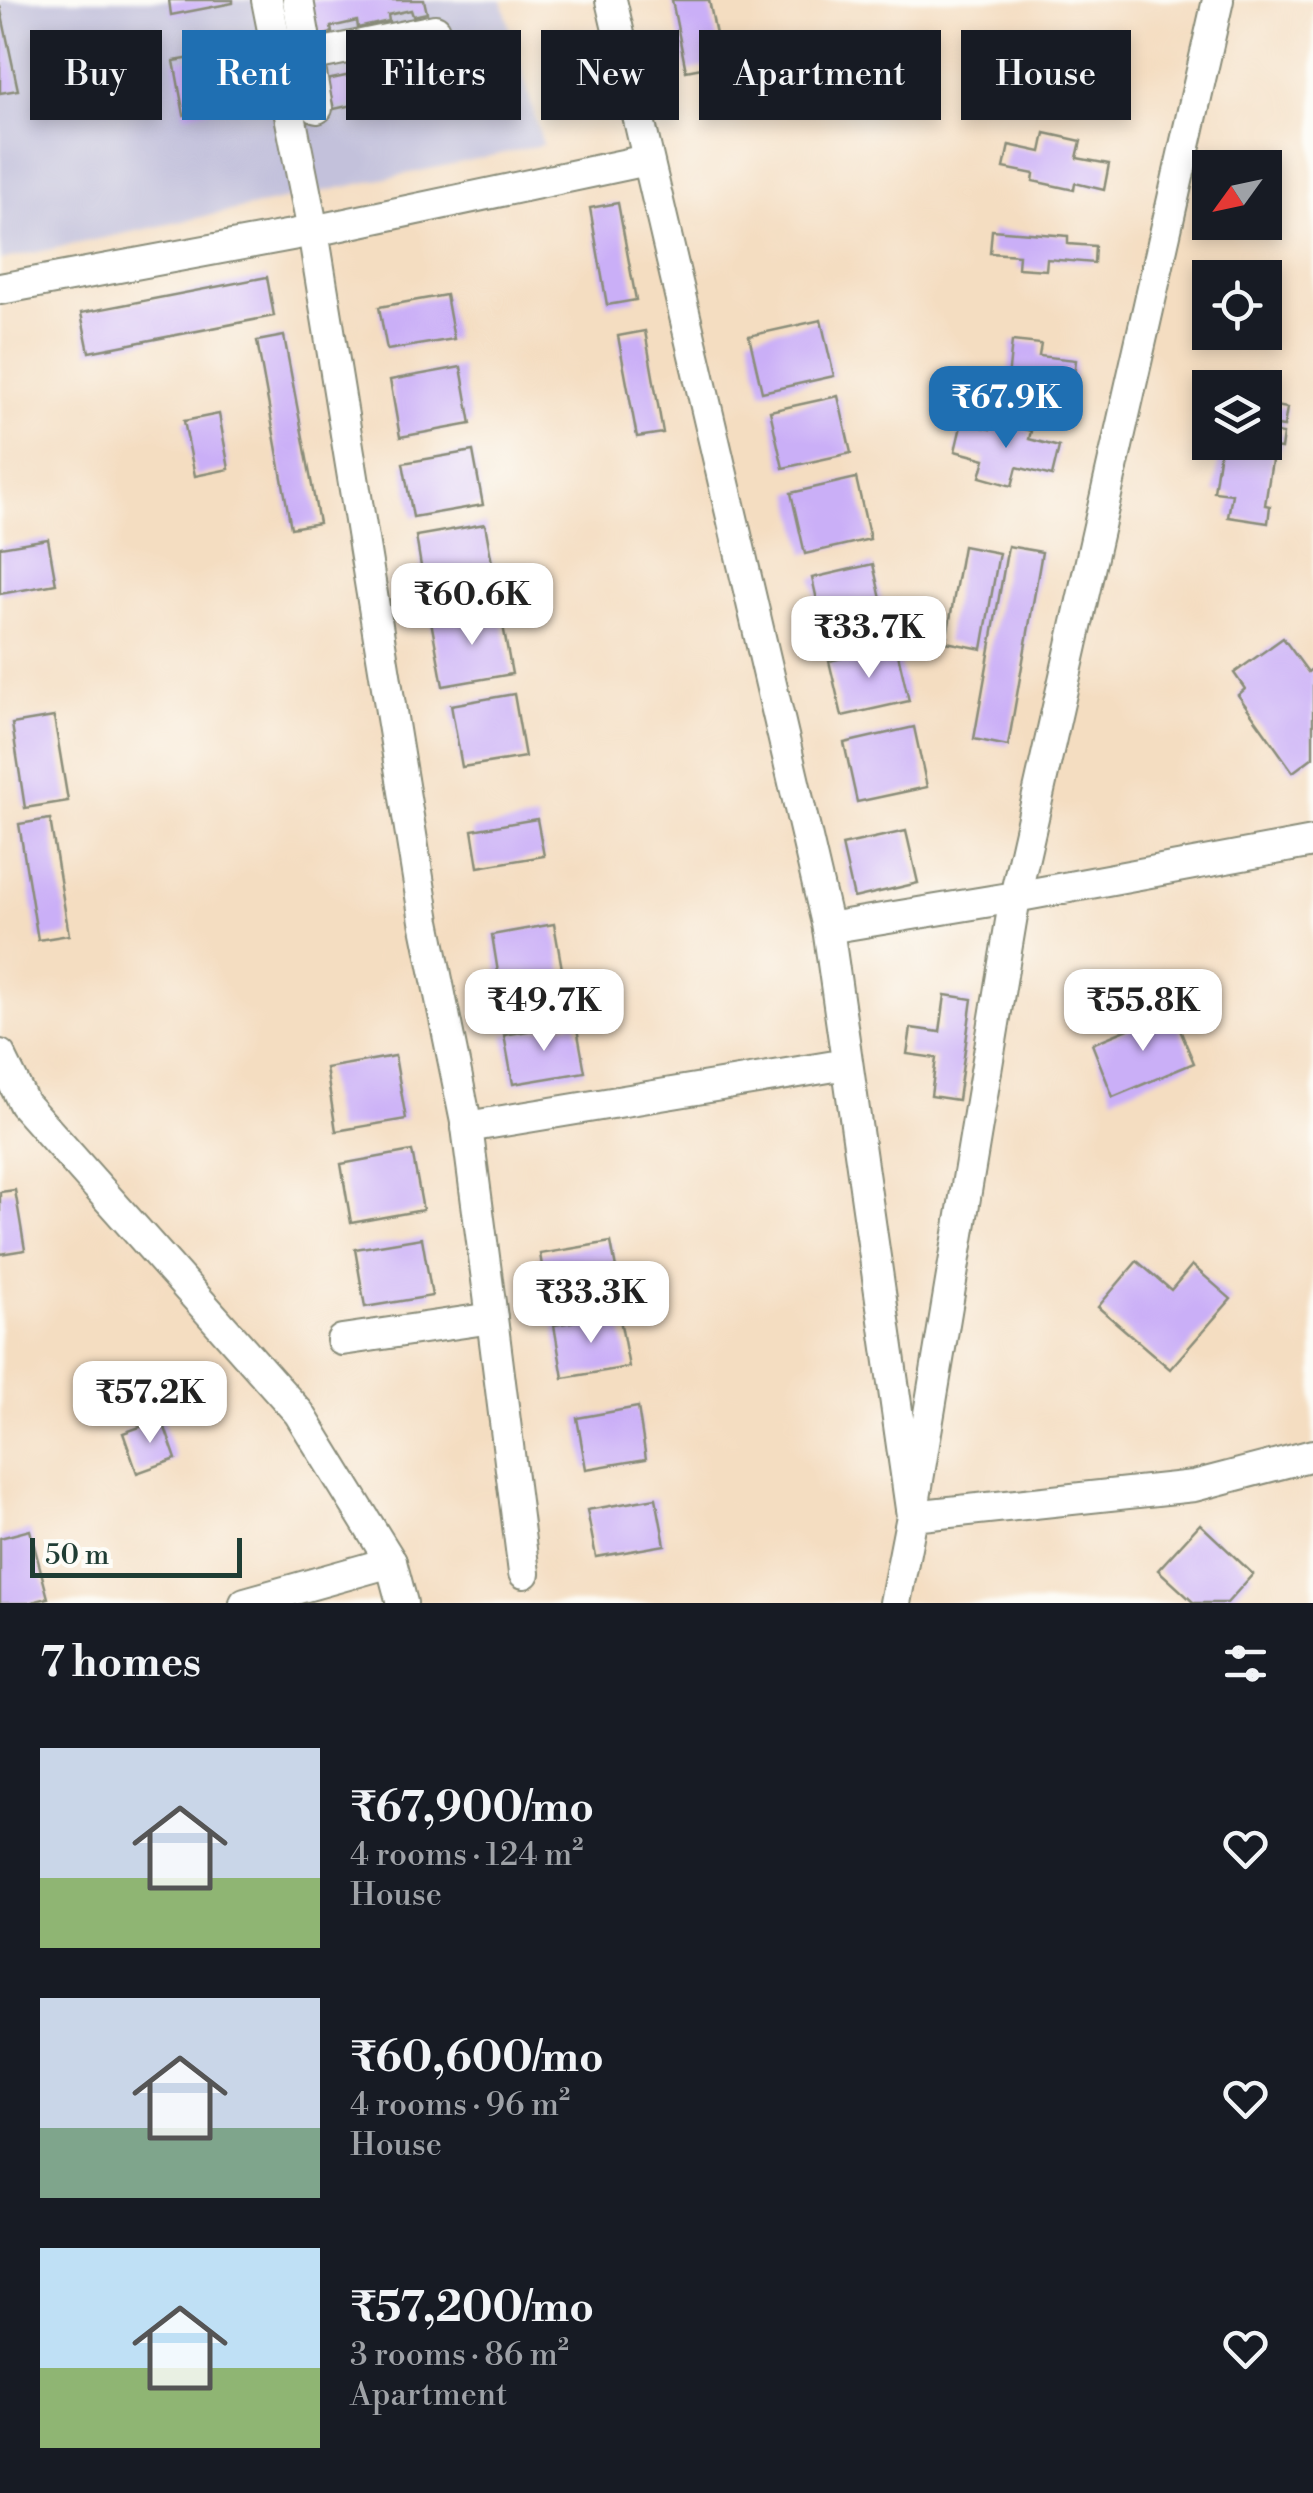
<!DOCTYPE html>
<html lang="en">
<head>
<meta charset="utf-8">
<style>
	body { margin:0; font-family:"Libre Bodoni",serif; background:#242831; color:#f1f3f6; height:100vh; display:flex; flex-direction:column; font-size:38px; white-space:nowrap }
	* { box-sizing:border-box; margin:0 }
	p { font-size:32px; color:#9ea1a6 }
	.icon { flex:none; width:55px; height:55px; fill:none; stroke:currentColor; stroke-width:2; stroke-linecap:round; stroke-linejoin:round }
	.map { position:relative; height:1603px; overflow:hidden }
	.side { display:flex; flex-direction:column; background:#171b24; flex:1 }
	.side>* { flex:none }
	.top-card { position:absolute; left:30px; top:30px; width:1255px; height:90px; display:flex; gap:20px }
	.needle { width:65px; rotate:237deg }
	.controls { position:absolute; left:1192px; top:150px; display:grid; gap:20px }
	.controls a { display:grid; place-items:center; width:90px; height:90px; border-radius:0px; background:#171b24; box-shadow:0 5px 15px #0003; font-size:50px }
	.scale { position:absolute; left:30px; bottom:25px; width:212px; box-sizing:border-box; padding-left:10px; border:5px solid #1f3d34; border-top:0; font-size:28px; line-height:35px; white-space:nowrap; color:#1f3d34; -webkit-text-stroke:8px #fdfcf7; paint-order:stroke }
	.price { position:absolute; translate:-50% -85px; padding:0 22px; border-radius:20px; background:#fff; color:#222; font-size:32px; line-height:65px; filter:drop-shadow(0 2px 5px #0008) }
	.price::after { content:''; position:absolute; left:50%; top:60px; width:30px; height:22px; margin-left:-15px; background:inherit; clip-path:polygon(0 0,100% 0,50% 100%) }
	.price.active { background:#1f6fb2; color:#fff }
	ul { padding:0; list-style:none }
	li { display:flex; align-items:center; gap:30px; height:250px; padding:0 40px }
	li span { display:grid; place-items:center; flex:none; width:280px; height:200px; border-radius:0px; color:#555 }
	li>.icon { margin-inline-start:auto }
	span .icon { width:120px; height:120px; fill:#fffc; stroke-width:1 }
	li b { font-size:42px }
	h2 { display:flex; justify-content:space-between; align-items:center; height:120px; padding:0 40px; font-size:42px }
	.tag { padding:0 35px; border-radius:0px; background:#171b24; box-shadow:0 5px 15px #0003; font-size:35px; line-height:90px }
	.tag.active { background:#1f6fb2; color:#fff }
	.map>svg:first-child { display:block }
	.industrial { fill:#c3c1db }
	.building { fill:#caaff7 }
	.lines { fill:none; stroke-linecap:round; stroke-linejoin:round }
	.street-casing { stroke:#8a8d7a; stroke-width:34 }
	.street { stroke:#fff; stroke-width:30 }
</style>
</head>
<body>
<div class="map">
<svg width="1313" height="1603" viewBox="0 0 1313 1603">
	<rect width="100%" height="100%" fill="#fdfcf7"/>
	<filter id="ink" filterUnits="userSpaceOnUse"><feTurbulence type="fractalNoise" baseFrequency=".01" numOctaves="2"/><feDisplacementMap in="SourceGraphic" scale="20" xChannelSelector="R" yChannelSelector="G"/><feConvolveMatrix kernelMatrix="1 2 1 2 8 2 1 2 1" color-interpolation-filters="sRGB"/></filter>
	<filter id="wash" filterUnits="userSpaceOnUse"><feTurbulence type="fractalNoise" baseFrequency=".0048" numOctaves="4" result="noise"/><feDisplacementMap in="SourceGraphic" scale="40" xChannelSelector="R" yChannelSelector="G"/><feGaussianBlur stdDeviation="2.25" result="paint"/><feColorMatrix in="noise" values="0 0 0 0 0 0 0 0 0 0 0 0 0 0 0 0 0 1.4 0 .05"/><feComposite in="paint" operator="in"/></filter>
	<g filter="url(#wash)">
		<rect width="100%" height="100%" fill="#f4ddc1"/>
		<polygon class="industrial" points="0,0 502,0 543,145 0,260"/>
		<g id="blocks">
			<g class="building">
				<polygon points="169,0 233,0 233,3 171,15"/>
				<polygon points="312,0 424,0 427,13 413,16 411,10 388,15 389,21 358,28 357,21 331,27 332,33 320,36"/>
				<polygon points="672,0 709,0 722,64 686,71"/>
				<polygon points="0,6 18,90 0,93"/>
				<polygon points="236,35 240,60 215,65 218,81 248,75 251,93 246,94 247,103 184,115 174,61 204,56 201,41"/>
				<polygon points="1057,38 1103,46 1102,54 1129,59 1125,86 1088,80 1084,103 1051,97 1055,73 1020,67 1025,39 1056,44"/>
				<polygon points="137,56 146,101 105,109 96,64"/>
				<polygon points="434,57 440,86 334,109 327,80"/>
				<polygon points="1045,133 1081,141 1077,158 1109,164 1104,190 1075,183 1074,190 1033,181 1034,174 1004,168 1009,145 1041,152"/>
				<polygon points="618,203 636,300 607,305 590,208"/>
				<polygon points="992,230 1068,236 1068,244 1095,246 1094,263 1047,259 1046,270 1018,268 1019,255 990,253"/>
				<polygon points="267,277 274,316 89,352 81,313"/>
				<polygon points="446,295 454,339 387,350 379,307"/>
				<polygon points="821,320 834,376 762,392 749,336"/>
				<polygon points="645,331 663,433 637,437 618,336"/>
				<polygon points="284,336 319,523 291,528 257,341"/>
				<polygon points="1012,341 1041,344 1039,356 1076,360 1073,384 1008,379"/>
				<polygon points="461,367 471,424 400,437 390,380"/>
				<polygon points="838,396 851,453 783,468 770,411"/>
				<polygon points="1265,404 1287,408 1284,427 1277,426 1276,433 1283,434 1281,449 1274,448 1265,505 1270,506 1268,523 1228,517 1232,494 1214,492 1221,443 1265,442"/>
				<polygon points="219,414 229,469 195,476 184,421"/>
				<polygon points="992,420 1031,431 1029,439 1059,447 1052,476 1017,467 1012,486 980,477 985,459 955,451 962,422 990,429"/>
				<polygon points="473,451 483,505 413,517 403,463"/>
				<polygon points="856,478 870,539 805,554 791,493"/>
				<polygon points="485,524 497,591 427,603 416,536"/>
				<polygon points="48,539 56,584 0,594 0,547"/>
				<polygon points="963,546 999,553 982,649 946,642"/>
				<polygon points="1008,546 1042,552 1008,746 974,739"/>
				<polygon points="873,564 886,621 825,635 812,578"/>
				<polygon points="500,609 512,674 443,686 431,621"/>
				<polygon points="1283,638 1308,672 1313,668 1313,757 1293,772 1238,695 1245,689 1234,673"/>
				<polygon points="896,646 909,701 842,716 829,661"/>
				<polygon points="514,694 525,757 462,767 451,705"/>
				<polygon points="54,717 68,801 25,808 12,724"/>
				<polygon points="914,727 927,787 857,802 844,743"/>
				<polygon points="50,819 69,935 38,940 19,824"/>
				<polygon points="537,819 544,856 478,867 472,830"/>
				<polygon points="906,831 918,883 854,898 842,845"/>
				<polygon points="554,924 564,980 501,991 492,935"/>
				<polygon points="945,995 972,999 958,1100 931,1096 936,1058 907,1054 911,1028 940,1032"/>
				<polygon points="1172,1011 1194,1063 1113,1097 1092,1044"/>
				<polygon points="576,1023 585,1072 513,1084 504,1035"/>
				<polygon points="395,1056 406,1119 336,1131 326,1068"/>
				<polygon points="412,1151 423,1210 351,1223 341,1164"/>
				<polygon points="15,1190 25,1250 0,1254 0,1192"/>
				<polygon points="422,1238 432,1296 365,1307 355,1249"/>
				<polygon points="611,1242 621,1295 549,1307 540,1254"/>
				<polygon points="1137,1261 1171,1290 1192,1265 1231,1299 1170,1369 1098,1307"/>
				<polygon points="619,1314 629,1367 563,1378 554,1325"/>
				<polygon points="638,1407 646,1459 586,1469 577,1418"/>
				<polygon points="162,1419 176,1459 137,1473 123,1433"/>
				<polygon points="656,1498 665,1545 596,1557 587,1510"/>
				<polygon points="1200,1524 1253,1574 1227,1603 1194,1603 1158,1570"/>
				<polygon points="30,1530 48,1598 28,1603 0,1603 0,1538"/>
			</g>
		</g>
	</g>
	<g filter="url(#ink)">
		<use href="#blocks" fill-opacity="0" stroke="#8a8d7a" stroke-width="2.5"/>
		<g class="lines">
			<g class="street-casing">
				<g id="street">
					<polyline points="267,0 313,231 425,921 467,1127 492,1318 342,1340"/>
					<polyline points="298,0 317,108"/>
					<polyline points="611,0 828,928 912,1516 895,1603"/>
					<polyline points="1218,0 1015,897 912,1516 1194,1486 1313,1455"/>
					<polyline points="279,62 435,30"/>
					<polyline points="0,289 313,231 647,160"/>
					<polyline points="828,928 1015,897 1313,842"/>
					<polyline points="0,1055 24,1104 299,1413 391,1562 402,1603"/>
					<polyline points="467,1127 847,1064"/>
					<polyline points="492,1318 524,1573"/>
					<polyline points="245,1603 391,1562"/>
				</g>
			</g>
			<use href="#street" class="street"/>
		</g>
	</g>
</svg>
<div class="controls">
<a><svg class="needle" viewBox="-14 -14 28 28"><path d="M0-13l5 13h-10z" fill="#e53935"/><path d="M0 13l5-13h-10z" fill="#9ea1a6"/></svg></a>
<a><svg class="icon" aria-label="locate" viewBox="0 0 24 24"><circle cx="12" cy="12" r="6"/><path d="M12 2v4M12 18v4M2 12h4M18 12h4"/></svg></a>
<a><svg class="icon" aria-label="layers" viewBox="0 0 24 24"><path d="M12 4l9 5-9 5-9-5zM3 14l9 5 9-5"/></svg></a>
</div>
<div class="scale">50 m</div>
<b class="price active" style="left:1006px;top:451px">₹67.9K</b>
<b class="price" style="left:472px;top:648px">₹60.6K</b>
<b class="price" style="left:869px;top:681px">₹33.7K</b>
<b class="price" style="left:544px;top:1054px">₹49.7K</b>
<b class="price" style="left:1143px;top:1054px">₹55.8K</b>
<b class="price" style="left:591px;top:1346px">₹33.3K</b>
<b class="price" style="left:150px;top:1446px">₹57.2K</b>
<div class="top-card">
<a class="tag">Buy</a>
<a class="tag active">Rent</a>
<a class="tag">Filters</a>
<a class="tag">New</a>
<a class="tag">Apartment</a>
<a class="tag">House</a>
</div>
</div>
<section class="side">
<h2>7 homes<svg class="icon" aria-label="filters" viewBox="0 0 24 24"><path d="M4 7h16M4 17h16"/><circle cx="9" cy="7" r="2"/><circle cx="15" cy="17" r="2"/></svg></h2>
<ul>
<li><span style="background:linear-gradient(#c9d6e8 65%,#8fb573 0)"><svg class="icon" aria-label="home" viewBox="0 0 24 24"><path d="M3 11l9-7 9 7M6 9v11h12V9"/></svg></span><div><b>₹67,900/mo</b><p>4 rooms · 124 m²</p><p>House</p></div><svg class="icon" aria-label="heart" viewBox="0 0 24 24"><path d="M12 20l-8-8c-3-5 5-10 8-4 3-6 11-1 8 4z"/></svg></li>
<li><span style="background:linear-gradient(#c9d6e8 65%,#7fa58c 0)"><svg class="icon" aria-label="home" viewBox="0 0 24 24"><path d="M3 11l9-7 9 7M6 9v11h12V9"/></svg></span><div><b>₹60,600/mo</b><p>4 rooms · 96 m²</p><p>House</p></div><svg class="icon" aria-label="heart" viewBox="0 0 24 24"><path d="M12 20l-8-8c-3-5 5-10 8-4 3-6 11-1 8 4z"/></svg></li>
<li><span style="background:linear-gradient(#bfe0f5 60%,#8fb573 0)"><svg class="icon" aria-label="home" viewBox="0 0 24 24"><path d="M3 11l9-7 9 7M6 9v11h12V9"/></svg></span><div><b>₹57,200/mo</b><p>3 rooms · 86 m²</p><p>Apartment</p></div><svg class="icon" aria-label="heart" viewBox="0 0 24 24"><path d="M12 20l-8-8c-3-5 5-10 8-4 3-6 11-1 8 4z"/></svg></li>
</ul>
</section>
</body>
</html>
